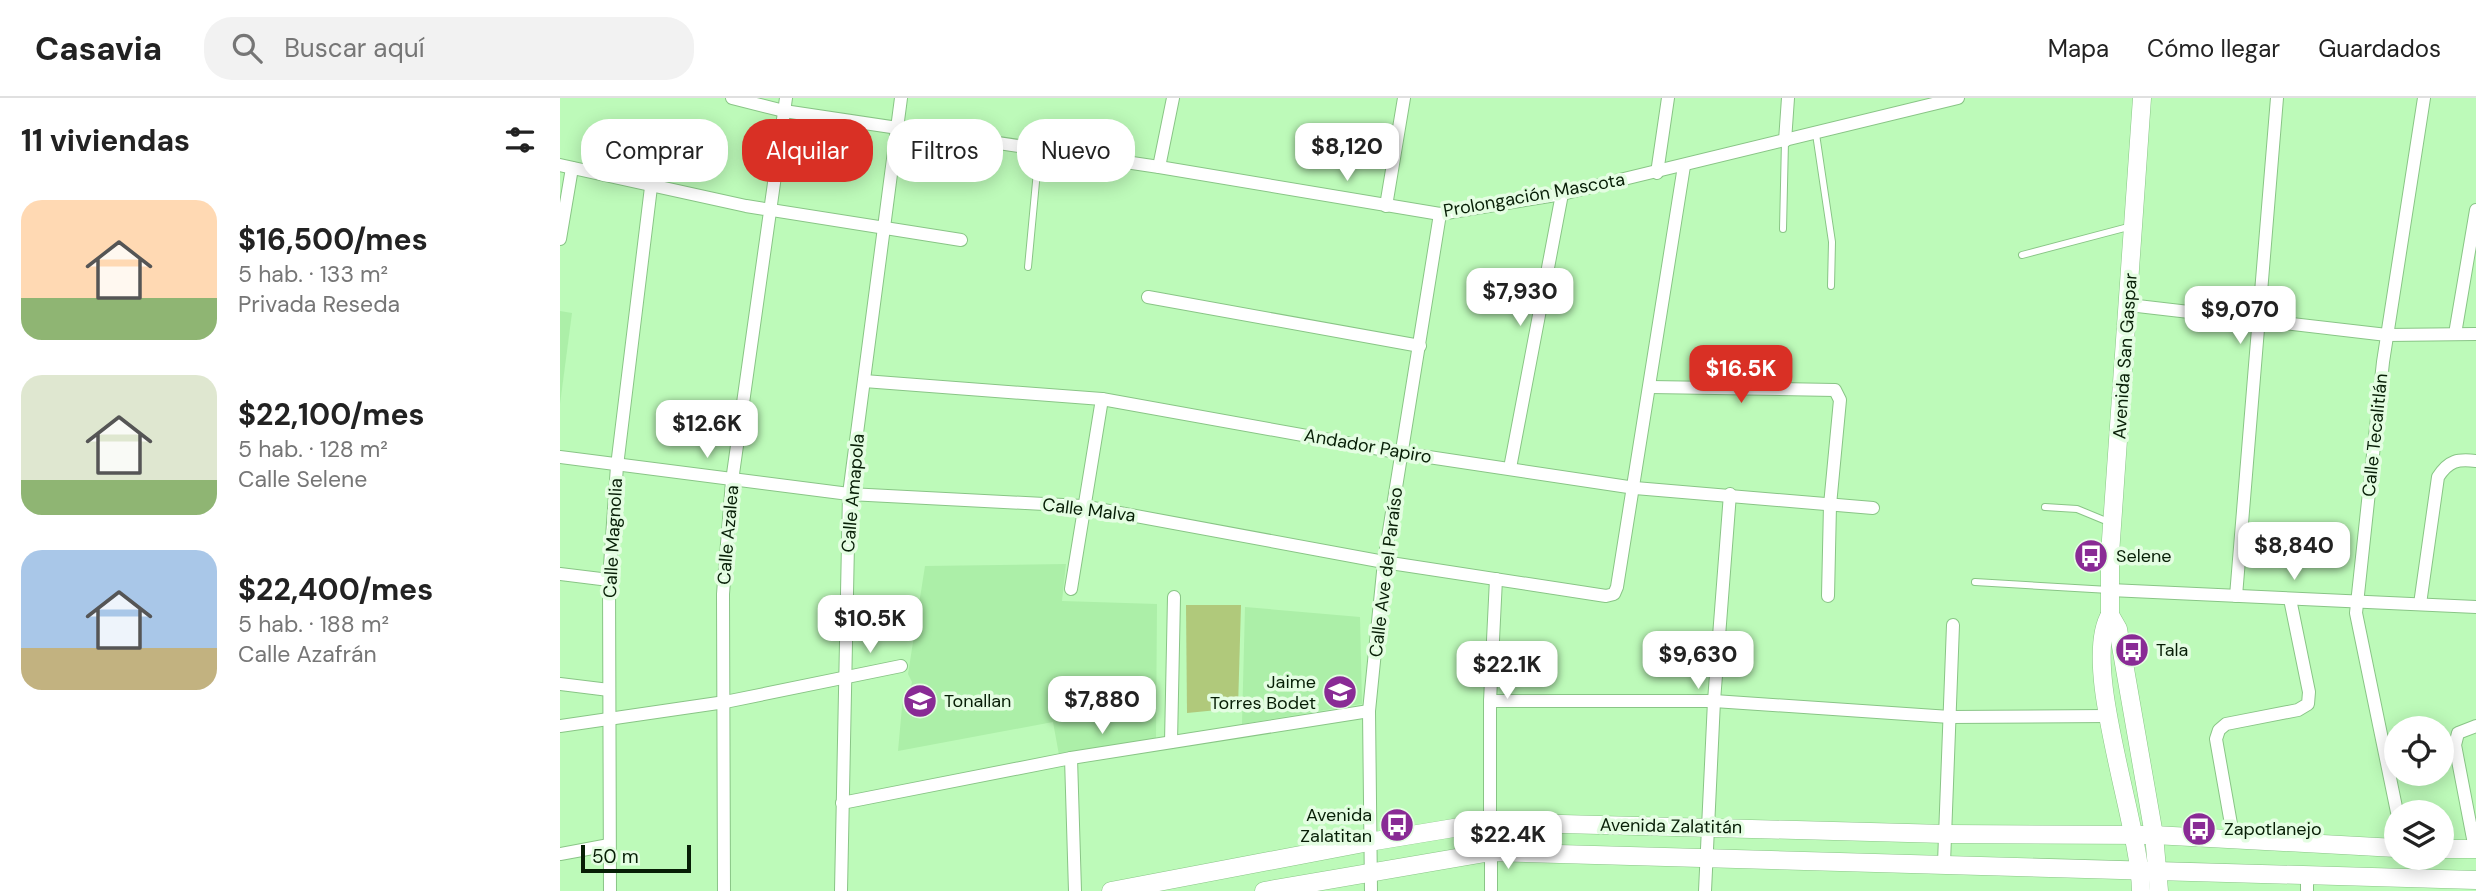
<!DOCTYPE html>
<html lang="es">
<head>
<meta charset="utf-8">
<style>
	body { margin:0; font-family:"DM Sans",sans-serif; background:#f2f2f2; color:#222; height:100vh; display:flex; flex-direction:column; font-size:26px; white-space:nowrap }
	* { box-sizing:border-box; margin:0 }
	p { font-size:23px; color:#767676 }
	.icon { flex:none; width:38px; height:38px; fill:none; stroke:currentColor; stroke-width:2; stroke-linecap:round; stroke-linejoin:round }
	.map { position:relative; flex:1; overflow:hidden }
	.details { display:flex; flex-direction:column; background:#fff; width:560px }
	.details>* { flex:none }
	.hud { position:absolute; left:21px; top:21px; width:665px; height:63px; display:flex; gap:14px }
	.fabs { position:absolute; left:1824px; top:618px; display:grid; gap:14px }
	.fabs a { display:grid; place-items:center; width:70px; height:70px; border-radius:50%; background:#fff; box-shadow:0 4px 18px #0003; font-size:35px }
	.scale { position:absolute; left:21px; bottom:18px; width:110px; box-sizing:border-box; padding-left:7px; border:4px solid #071e06; border-top:0; font-size:19px; line-height:24px; white-space:nowrap; color:#071e06; -webkit-text-stroke:5px #e4fde2; paint-order:stroke }
	.price { position:absolute; translate:-50% -60px; padding:0 16px; border-radius:14px; background:#fff; color:#222; font-size:23px; line-height:46px; filter:drop-shadow(0 2px 4px #0008) }
	.price::after { content:''; position:absolute; left:50%; top:42px; width:21px; height:16px; margin-left:-10px; background:inherit; clip-path:polygon(0 0,100% 0,50% 100%) }
	.price.selected { background:#d93025; color:#fff }
	ul { padding:0; list-style:none }
	li { display:flex; align-items:center; gap:21px; height:175px; padding:0 21px }
	li span { display:grid; place-items:center; flex:none; width:196px; height:140px; border-radius:21px; color:#555 }
	li>.icon { margin-inline-start:auto }
	span .icon { width:84px; height:84px; fill:#fffc; stroke-width:1 }
	li b { font-size:30px }
	h2 { display:flex; justify-content:space-between; align-items:center; height:84px; padding:0 21px; font-size:30px }
	.chip { padding:0 24px; border-radius:28px; background:#fff; box-shadow:0 4px 18px #0003; font-size:24px; line-height:63px }
	.chip.selected { background:#d93025; color:#fff }
	header { display:flex; align-items:center; gap:42px; box-sizing:border-box; height:98px; padding:0 35px; background:#fff; border-bottom:2px solid #e0e0e0 }
	header strong { font-size:33px }
	nav { display:flex; gap:38px; margin-inline-start:auto; font-size:24px }
	.search { width:490px; height:63px; background:#f2f2f2; display:flex; align-items:center; gap:18px; box-sizing:border-box; padding:0 24px; border-radius:28px; color:#767676; font-size:26px }
	main { display:flex; flex:1; min-height:0 }
	.map>svg:first-child { display:block }
	.built { fill:#acefa8 }
	.building { fill:#b0c97b }
	.lines { fill:none; stroke-linecap:round; stroke-linejoin:round }
	.lane-casing { stroke:#89c586; stroke-width:8 }
	.street-casing { stroke:#89c586; stroke-width:14 }
	.secondary-casing { stroke:#89c586; stroke-width:19 }
	.lane { stroke:#fff; stroke-width:6 }
	.street { stroke:#fff; stroke-width:12 }
	.secondary { stroke:#fff; stroke-width:18 }
	.labels { text-anchor:middle; dominant-baseline:central; stroke-width:7; stroke-linejoin:round; paint-order:stroke }
	.street-label { font-size:18px; fill:#071e06; stroke:#e4fde2 }
	.poi-label { font-size:18px; fill:#071e06; stroke:#e4fde2; text-anchor:start }
</style>
</head>
<body>
<header>
<strong>Casavia</strong>
<div class="search"><svg class="icon" aria-label="search" viewBox="0 0 24 24"><circle cx="10" cy="10" r="6"/><path d="M15 15l6 6"/></svg>Buscar aquí</div>
<nav><a>Mapa</a><a>Cómo llegar</a><a>Guardados</a></nav>
</header>
<main>
<section class="details">
<h2>11 viviendas<svg class="icon" aria-label="filters" viewBox="0 0 24 24"><path d="M4 7h16M4 17h16"/><circle cx="9" cy="7" r="2"/><circle cx="15" cy="17" r="2"/></svg></h2>
<ul>
<li><span style="background:linear-gradient(#ffd9b3 70%,#8fb573 0)"><svg class="icon" aria-label="home" viewBox="0 0 24 24"><path d="M3 11l9-7 9 7M6 9v11h12V9"/></svg></span><div><b>$16,500/mes</b><p>5 hab. · 133 m²</p><p>Privada Reseda</p></div></li>
<li><span style="background:linear-gradient(#dfe7d0 75%,#8fb573 0)"><svg class="icon" aria-label="home" viewBox="0 0 24 24"><path d="M3 11l9-7 9 7M6 9v11h12V9"/></svg></span><div><b>$22,100/mes</b><p>5 hab. · 128 m²</p><p>Calle Selene</p></div></li>
<li><span style="background:linear-gradient(#a9c7e8 70%,#c2b280 0)"><svg class="icon" aria-label="home" viewBox="0 0 24 24"><path d="M3 11l9-7 9 7M6 9v11h12V9"/></svg></span><div><b>$22,400/mes</b><p>5 hab. · 188 m²</p><p>Calle Azafrán</p></div></li>
</ul>
</section>
<div class="map">
<svg width="1916" height="793" viewBox="0 0 1916 793">
	<rect width="100%" height="100%" fill="#bdfab9"/>
	<g class="built">
		<polygon points="0,213 12,215 0,306"/>
		<polygon points="506,466 502,503 597,506 596,642 499,657 493,624 338,653 343,598 350,592 352,584 348,576 365,468"/>
		<polygon points="685,509 800,519 802,606 682,626"/>
	</g>
	<polygon class="building" points="626,507 681,507 678,610 627,615"/>
	<g class="lines">
		<g class="lane-casing">
			<g id="lane">
				<polyline points="1256,36 1272,144 1271,188"/>
				<polyline points="1223,131 1225,43"/>
				<polyline points="1462,157 1572,128"/>
				<polyline points="468,169 479,52"/>
				<polyline points="1485,409 1517,411 1551,425"/>
				<polyline points="1415,484 1549,492"/>
			</g>
		</g>
		<g class="street-casing">
			<g id="street">
				<polyline points="172,0 224,13 599,69 880,116 1002,96 1398,0"/>
				<polyline points="1225,43 1228,0"/>
				<polyline points="0,67 186,108 401,142"/>
				<polyline points="599,69 613,0"/>
				<polyline points="1097,75 1108,0"/>
				<polyline points="826,108 844,0"/>
				<polyline points="0,141 12,70"/>
				<polyline points="588,199 860,248"/>
				<polyline points="1569,207 1827,237 1916,236"/>
				<polyline points="1895,236 1916,112"/>
				<polyline points="304,283 542,301 842,355 1075,390 1313,410"/>
				<polyline points="1090,289 1275,292 1280,302 1270,407 1268,498"/>
				<polyline points="0,359 289,396 522,408 824,464 1046,498 1054,496 1057,489 1124,68"/>
				<polyline points="950,370 1002,96"/>
				<polyline points="0,476 49,482"/>
				<polyline points="511,491 542,301"/>
				<polyline points="1550,492 1916,509"/>
				<polyline points="1676,498 1717,0"/>
				<path d="M1860,506L1878,379C1889,362 1898,361 1916,363"/>
				<polyline points="0,586 49,592"/>
				<polyline points="930,603 1154,603 1390,619 1549,618"/>
				<polyline points="0,628 165,604 341,568"/>
				<polyline points="611,644 614,499"/>
				<polyline points="511,660 515,793"/>
				<polyline points="282,705 511,660 809,613"/>
				<polyline points="1837,714 1796,515 1823,264 1864,0"/>
				<polyline points="930,724 930,603 936,481"/>
				<polyline points="1674,743 1656,641 1659,632 1666,626 1738,612 1748,606 1749,594 1730,501"/>
				<polyline points="1915,751 1895,647 1898,635 1916,628"/>
				<polyline points="931,754 931,793"/>
				<polyline points="0,756 49,747"/>
				<polyline points="1384,765 1393,527"/>
				<polyline points="1747,776 1747,793"/>
				<polyline points="50,793 49,482 57,368 91,89"/>
				<polyline points="164,793 163,496 172,383 226,0"/>
				<polyline points="281,793 289,396 341,0"/>
				<polyline points="811,793 809,613 824,464 880,116"/>
				<polyline points="1145,793 1154,603 1170,396"/>
			</g>
		</g>
		<g class="secondary-casing">
			<g id="secondary">
				<polyline points="1582,0 1550,456 1550,517 1558,531 1594,737 1599,793"/>
				<path d="M1550,517C1520,567 1580,725 1581,793"/>
				<polyline points="1881,751 1916,751"/>
				<polyline points="551,793 809,744 930,724 1385,736 1594,737 1836,750"/>
				<polyline points="704,793 931,754 1916,782"/>
			</g>
		</g>
		<use href="#lane" class="lane"/>
		<use href="#street" class="street"/>
		<use href="#secondary" class="secondary"/>
	</g>
	<defs>
		<g id="bus-disc" transform="scale(1.75)"><circle r="9.5" fill="#892b95" stroke="#e4fde2"/><path d="M-5-6H5V4H4V6H2V4H-2V6H-4V4H-5ZM-3.5-4V0h7V-4ZM-3.5 1.2v1.5H-2V1.2ZM2 1.2v1.5H3.5V1.2Z" fill="#fff"/></g>
		<g id="school-disc" transform="scale(1.75)"><circle r="9.5" fill="#892b95" stroke="#e4fde2"/><path d="M0-5L7-2L0 1L-7-2ZM-4 1L0 2.5L4 1V4Q0 6-4 4Z" fill="#fff"/></g>
	</defs>
	<g fill-rule="evenodd">
		<use href="#bus-disc" x="1531" y="458"/>
		<use href="#bus-disc" x="1572" y="552"/>
		<use href="#school-disc" x="780" y="594"/>
		<use href="#school-disc" x="360" y="603"/>
		<use href="#bus-disc" x="837" y="727"/>
		<use href="#bus-disc" x="1639" y="731"/>
	</g>
	<g class="labels">
		<g class="street-label">
			<text transform="translate(974 97) rotate(-10)">Prolongación Mascota</text>
			<text transform="translate(1565 258) rotate(-86)">Avenida San Gaspar</text>
			<text transform="translate(1815 337) rotate(-84)">Calle Tecalitlán</text>
			<text transform="translate(808 348) rotate(10)">Andador Papiro</text>
			<text transform="translate(293 395) rotate(-85)">Calle Amapola</text>
			<text transform="translate(529 412) rotate(7)">Calle Malva</text>
			<text transform="translate(168 437) rotate(-85)">Calle Azalea</text>
			<text transform="translate(53 440) rotate(-87)">Calle Magnolia</text>
			<text transform="translate(826 474) rotate(-83)">Calle Ave del Paraíso</text>
			<text transform="translate(1111 728) rotate(1)">Avenida Zalatitán</text>
		</g>
		<g class="poi-label">
			<text x="1556" y="458">Selene</text>
			<text x="1596" y="552">Tala</text>
			<text x="756" y="584" text-anchor="end">Jaime<tspan x="756" dy="21">Torres Bodet</tspan></text>
			<text x="384" y="603">Tonallan</text>
			<text x="812" y="717" text-anchor="end">Avenida<tspan x="812" dy="21">Zalatitan</tspan></text>
			<text x="1664" y="731">Zapotlanejo</text>
		</g>
	</g>
</svg>
<div class="fabs">
<a><svg class="icon" aria-label="locate" viewBox="0 0 24 24"><circle cx="12" cy="12" r="6"/><path d="M12 2v4M12 18v4M2 12h4M18 12h4"/></svg></a>
<a><svg class="icon" aria-label="layers" viewBox="0 0 24 24"><path d="M12 4l9 5-9 5-9-5zM3 14l9 5 9-5"/></svg></a>
</div>
<div class="scale">50 m</div>
<b class="price" style="left:787px;top:85px">$8,120</b>
<b class="price" style="left:960px;top:230px">$7,930</b>
<b class="price" style="left:1680px;top:248px">$9,070</b>
<b class="price selected" style="left:1181px;top:307px">$16.5K</b>
<b class="price" style="left:147px;top:362px">$12.6K</b>
<b class="price" style="left:1734px;top:484px">$8,840</b>
<b class="price" style="left:310px;top:557px">$10.5K</b>
<b class="price" style="left:1138px;top:593px">$9,630</b>
<b class="price" style="left:947px;top:603px">$22.1K</b>
<b class="price" style="left:542px;top:638px">$7,880</b>
<b class="price" style="left:948px;top:773px">$22.4K</b>
<div class="hud">
<a class="chip">Comprar</a>
<a class="chip selected">Alquilar</a>
<a class="chip">Filtros</a>
<a class="chip">Nuevo</a>
</div>
</div>
</main>
</body>
</html>
